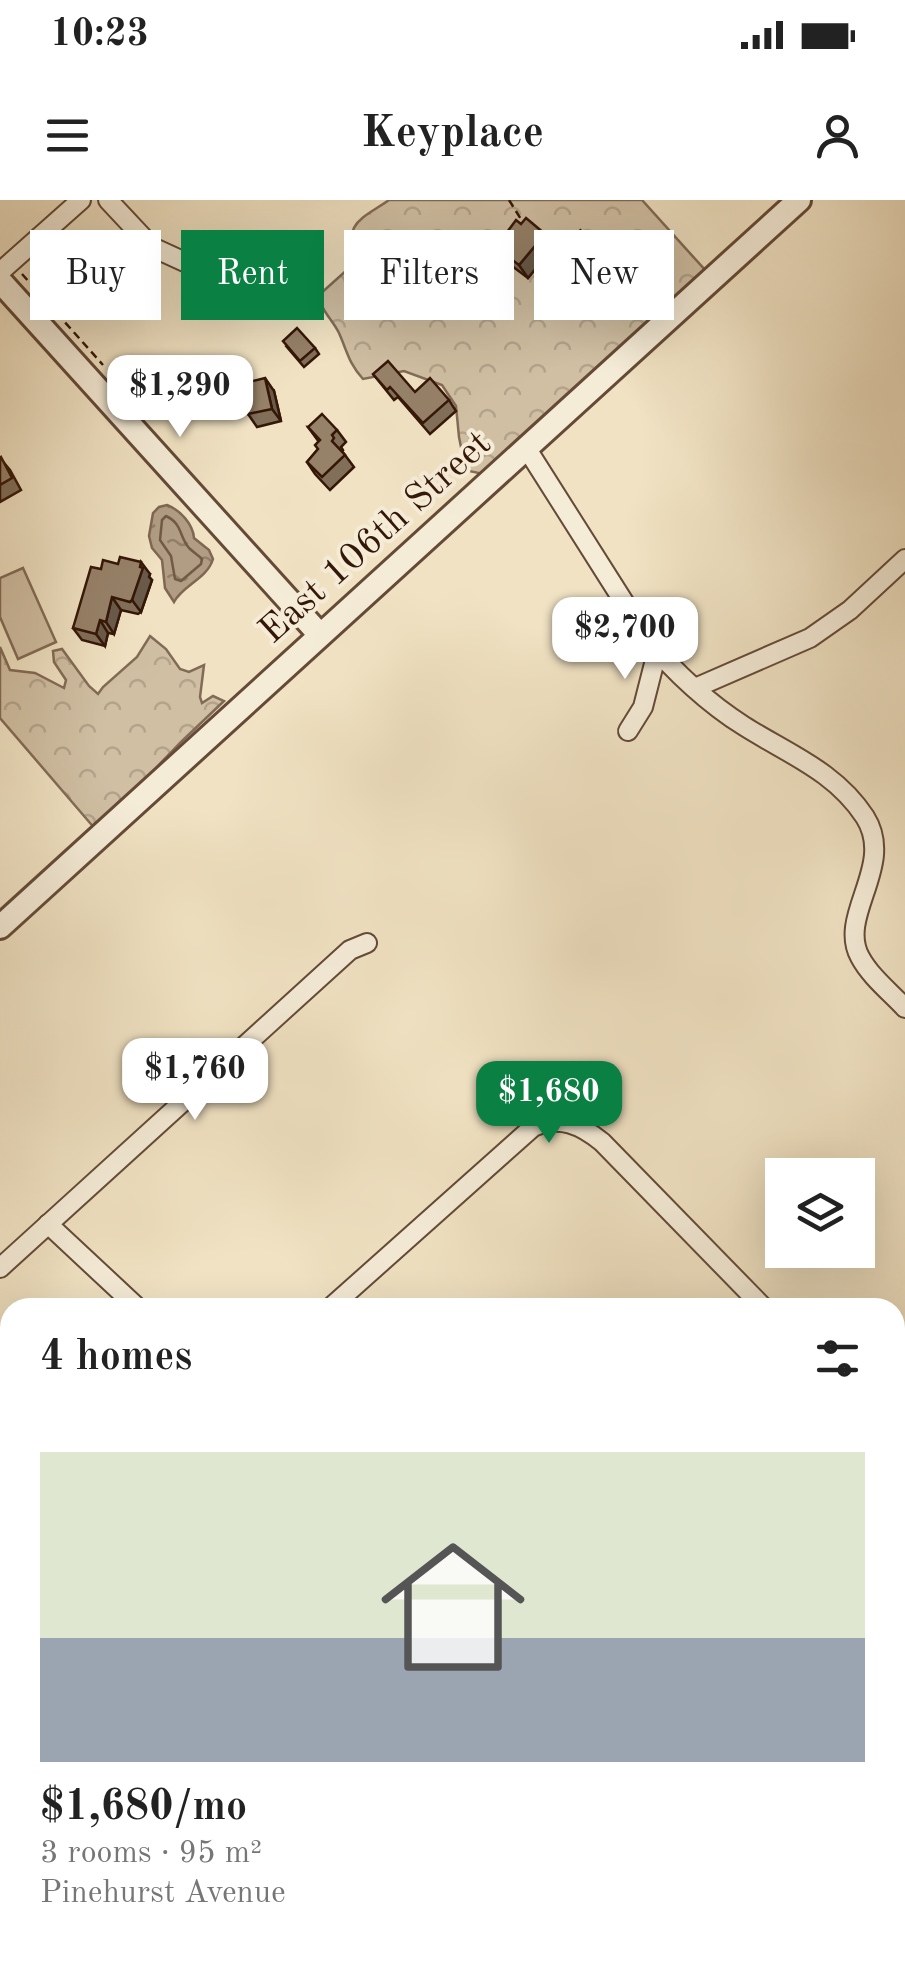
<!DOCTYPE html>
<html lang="en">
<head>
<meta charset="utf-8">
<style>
	body { margin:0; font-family:"Old Standard TT",serif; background:#f2f2f2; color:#222; height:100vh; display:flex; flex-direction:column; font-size:38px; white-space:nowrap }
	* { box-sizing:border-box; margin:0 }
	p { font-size:32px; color:#767676 }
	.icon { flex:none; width:55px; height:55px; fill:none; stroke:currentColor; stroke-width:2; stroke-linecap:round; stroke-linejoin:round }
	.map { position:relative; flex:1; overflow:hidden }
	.sheet { position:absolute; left:0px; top:1098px; width:905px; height:672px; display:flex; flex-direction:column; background:#fff; border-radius:30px 30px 0 0; box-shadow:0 10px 40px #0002 }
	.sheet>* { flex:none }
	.banner { position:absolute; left:30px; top:30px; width:845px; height:90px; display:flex; gap:20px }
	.tools { position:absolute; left:765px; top:958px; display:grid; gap:20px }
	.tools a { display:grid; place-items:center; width:110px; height:110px; border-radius:0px; background:#fff; box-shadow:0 10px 40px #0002; font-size:50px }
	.price { position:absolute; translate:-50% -85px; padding:0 22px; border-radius:20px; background:#fff; color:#222; font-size:32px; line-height:65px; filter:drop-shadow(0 2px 5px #0008) }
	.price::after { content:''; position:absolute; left:50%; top:60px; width:30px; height:22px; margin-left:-15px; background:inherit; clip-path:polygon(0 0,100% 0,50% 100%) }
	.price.active { background:#0b8043; color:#fff }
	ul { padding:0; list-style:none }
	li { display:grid; align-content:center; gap:20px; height:530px; padding:0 40px }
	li+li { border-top:2px solid #e0e0e0 }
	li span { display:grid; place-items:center; height:310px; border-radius:0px; color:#555 }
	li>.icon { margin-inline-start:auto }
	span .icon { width:180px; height:180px; fill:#fffc; stroke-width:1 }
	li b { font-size:42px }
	h2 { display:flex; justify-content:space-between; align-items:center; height:120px; padding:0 40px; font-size:42px }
	.chip { padding:0 35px; border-radius:0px; background:#fff; box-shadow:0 10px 40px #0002; font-size:35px; line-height:90px }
	.chip.active { background:#0b8043; color:#fff }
	.status { display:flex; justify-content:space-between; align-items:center; height:70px; padding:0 50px; background:#fff; direction:ltr }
	.status svg { height:28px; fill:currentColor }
	header { display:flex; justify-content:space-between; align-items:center; height:130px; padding:0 40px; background:#fff; font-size:45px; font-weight:600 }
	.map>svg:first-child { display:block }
	.grass { fill:url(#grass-tufts); stroke:#826b56; stroke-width:2.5 }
	.forest { fill:url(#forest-crowns); stroke:#826b56; stroke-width:2.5 }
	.garden { fill:#d0bfa3; stroke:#826b56; stroke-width:2.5 }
	.water { fill:url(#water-ripples); stroke:#7f6752; stroke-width:2.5 }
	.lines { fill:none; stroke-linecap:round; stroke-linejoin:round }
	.shore { stroke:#725a46; stroke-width:2.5 }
	.service-casing { stroke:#644a37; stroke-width:14 }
	.minor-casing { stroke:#644a37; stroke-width:22 }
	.tertiary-casing { stroke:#644a37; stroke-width:28 }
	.path { stroke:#351708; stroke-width:2.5; stroke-dasharray:8 5; stroke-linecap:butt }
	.service { stroke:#f5ecd8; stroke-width:9 }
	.minor { stroke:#f5ecd8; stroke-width:18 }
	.tertiary { stroke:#f5ecd8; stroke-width:22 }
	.wall { fill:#816f5a; stroke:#351708; stroke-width:2.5 }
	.shaded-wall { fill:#695a4a; stroke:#351708; stroke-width:2.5 }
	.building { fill:#968169; stroke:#351708; stroke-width:2.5 }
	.labels { text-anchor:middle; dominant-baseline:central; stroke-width:8; stroke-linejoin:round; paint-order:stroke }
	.street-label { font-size:38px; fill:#351708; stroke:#f5ecd8 }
</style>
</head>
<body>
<div class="status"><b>10:23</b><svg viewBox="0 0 49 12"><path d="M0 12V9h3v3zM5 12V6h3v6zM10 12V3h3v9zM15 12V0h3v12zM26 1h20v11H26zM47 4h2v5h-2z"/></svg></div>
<header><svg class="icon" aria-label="menu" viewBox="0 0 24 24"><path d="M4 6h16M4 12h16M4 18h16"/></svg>Keyplace<svg class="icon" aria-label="person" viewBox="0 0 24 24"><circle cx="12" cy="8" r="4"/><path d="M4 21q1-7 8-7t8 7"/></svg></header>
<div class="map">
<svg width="905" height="1768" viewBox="0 0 905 1768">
	<defs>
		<pattern id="grass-tufts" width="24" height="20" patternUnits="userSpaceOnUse" patternTransform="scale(2.5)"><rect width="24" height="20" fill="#d0bfa3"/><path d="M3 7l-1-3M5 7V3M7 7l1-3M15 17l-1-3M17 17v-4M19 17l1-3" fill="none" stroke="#b3a38b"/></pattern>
		<pattern id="forest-crowns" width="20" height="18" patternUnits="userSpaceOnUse" patternTransform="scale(2.5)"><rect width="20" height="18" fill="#d0bfa3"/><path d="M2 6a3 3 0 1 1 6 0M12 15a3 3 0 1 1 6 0" fill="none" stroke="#b3a38b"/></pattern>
		<pattern id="water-ripples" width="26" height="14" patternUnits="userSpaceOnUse" patternTransform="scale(2.5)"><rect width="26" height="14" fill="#b09d83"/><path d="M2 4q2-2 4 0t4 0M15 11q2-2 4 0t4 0" fill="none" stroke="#907f69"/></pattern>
	</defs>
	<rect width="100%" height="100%" fill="#f0e2c3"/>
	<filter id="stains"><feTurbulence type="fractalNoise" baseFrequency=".002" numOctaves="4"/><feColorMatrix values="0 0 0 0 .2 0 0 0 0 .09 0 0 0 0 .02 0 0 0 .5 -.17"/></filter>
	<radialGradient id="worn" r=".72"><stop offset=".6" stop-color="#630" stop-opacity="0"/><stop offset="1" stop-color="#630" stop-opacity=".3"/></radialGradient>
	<g class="grass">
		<polygon points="10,1223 10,1406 0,1395 0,1232"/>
		<polygon points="895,1438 905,1442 905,1768 331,1768 327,1760 895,1760"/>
	</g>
	<g class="forest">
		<path d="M389,0H642L706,71L483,274L469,271L464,262L459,237L456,206L442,185L404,171L363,179C349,164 347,151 339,133C332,119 321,111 319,95L357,61C341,23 362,19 389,0Z"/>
		<polygon points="150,436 166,449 180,469 189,472 204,465 200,497 202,503 213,496 224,501 181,542 96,630 0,518 0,447 10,470 35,473 64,488 66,480 54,462 53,451 62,449 89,486 98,494 103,487 137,457"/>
		<polygon points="0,1448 10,1460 10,1760 196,1760 179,1768 0,1768"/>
	</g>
	<polygon class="garden" points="23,368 56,442 18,459 0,417 0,378"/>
	<path class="water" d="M167,305C180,310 193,324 194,338L209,350L213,359C207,379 183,385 174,402L165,388L162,360L152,348L149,336L153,313L159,307Z"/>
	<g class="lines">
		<path class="shore" d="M166,316C183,324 179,337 189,348C193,352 198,355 202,359L201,364L181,381L175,379L171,356L160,340L162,320Z"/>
		<g class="service-casing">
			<g id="service">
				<polyline points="0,1255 10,1249"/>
				<polyline points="895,1546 905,1553"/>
				<polyline points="895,1657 905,1656"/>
				<polyline points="767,1768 768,1760"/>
			</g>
		</g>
		<g class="minor-casing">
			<g id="minor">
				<polyline points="108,0 152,47 187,63"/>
				<polyline points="0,72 81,0"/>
				<path d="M527,249L648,440C674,472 709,504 744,526C788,554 835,571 865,617C896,666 837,715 860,757C870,776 890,792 905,808"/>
				<polyline points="695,488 810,438 850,410 905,359"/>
				<polyline points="628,531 643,507 657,452"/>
				<polyline points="48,1024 138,1108"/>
				<polyline points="0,1068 350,750 367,743"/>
				<path d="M330,1108L533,927C560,915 581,925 602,942L764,1108"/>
				<polyline points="895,1243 905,1253"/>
				<polyline points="0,1419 10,1430"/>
				<polyline points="266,1760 269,1768"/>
				<polyline points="300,1760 305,1768"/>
				<polyline points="689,1768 694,1760"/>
			</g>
		</g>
		<g class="tertiary-casing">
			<g id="tertiary">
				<polyline points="0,81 320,435"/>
				<polyline points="0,727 799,0"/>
			</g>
		</g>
		<g class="path">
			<polyline points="509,0 524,24"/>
			<polyline points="538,68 540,69 559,46 582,29"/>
			<polyline points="22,74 103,165"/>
		</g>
		<use href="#service" class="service"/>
		<use href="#minor" class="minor"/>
		<use href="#tertiary" class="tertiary"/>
	</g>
	<g class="wall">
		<polygon points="502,39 554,46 528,78 508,63 499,50 505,43"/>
		<polygon points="287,147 315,148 319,154 304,167"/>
		<polygon points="373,174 415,192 449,200 456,211 430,234 398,197 394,200"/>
		<polygon points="274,191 281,221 257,227 248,214"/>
		<polygon points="308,227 337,230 346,242 341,247 343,250 342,251 354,267 330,290 315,274 307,262 318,249 319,242"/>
		<polygon points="0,258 10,270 21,290 0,302"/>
		<polygon points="118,364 150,374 149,377 152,380 141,412 138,414 121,410 114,434 108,433 105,446 82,440 73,428 101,369"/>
	</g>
	<g class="shaded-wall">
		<polygon points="545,34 554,46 528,78 519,65"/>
		<polygon points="265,178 274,191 281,221 272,209"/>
		<polygon points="141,362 150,374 149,377 152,380 141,412 132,400"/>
		<polygon points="112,397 121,410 114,434 106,422"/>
		<polygon points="100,420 108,433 105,446 96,434"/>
	</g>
	<g class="building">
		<polygon points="526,18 545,34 519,65 499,50 506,42 502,39 516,20 521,24"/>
		<polygon points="297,128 315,148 300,161 283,141"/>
		<polygon points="388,161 415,192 430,178 449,200 423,223 390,187 387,190 373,174"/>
		<polygon points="265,178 272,209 248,214 241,184"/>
		<polygon points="322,214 337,230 332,235 334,238 332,241 345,255 322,277 307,262 318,249 315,245 320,240 308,227"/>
		<polygon points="1,257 12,278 0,285 0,258"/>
		<polygon points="120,357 141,362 140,367 143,368 132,400 130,402 112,397 106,422 100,420 96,434 73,428 91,367 101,369 103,360 118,364"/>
	</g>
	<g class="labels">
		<g class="street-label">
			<text transform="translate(376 338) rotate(-42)">East 106th Street</text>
		</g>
	</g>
	<rect width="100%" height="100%" filter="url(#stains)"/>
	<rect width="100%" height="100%" fill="url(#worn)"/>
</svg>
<div class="tools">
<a><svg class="icon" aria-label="layers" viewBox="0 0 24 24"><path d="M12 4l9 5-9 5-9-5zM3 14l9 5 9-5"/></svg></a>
</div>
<b class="price" style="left:180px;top:240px">$1,290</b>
<b class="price" style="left:625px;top:482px">$2,700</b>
<b class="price" style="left:195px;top:923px">$1,760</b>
<b class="price active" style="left:549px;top:946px">$1,680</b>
<div class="banner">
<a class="chip">Buy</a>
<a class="chip active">Rent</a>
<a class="chip">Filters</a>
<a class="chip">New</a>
</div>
<section class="sheet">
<h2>4 homes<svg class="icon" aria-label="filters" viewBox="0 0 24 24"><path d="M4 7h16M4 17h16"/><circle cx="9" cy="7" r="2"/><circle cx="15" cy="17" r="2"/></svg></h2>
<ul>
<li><span style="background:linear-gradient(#dfe7d0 60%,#9aa5b1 0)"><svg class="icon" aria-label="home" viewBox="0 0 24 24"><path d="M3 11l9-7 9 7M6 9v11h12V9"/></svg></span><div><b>$1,680/mo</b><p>3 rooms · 95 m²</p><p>Pinehurst Avenue</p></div></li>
</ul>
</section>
</div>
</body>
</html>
